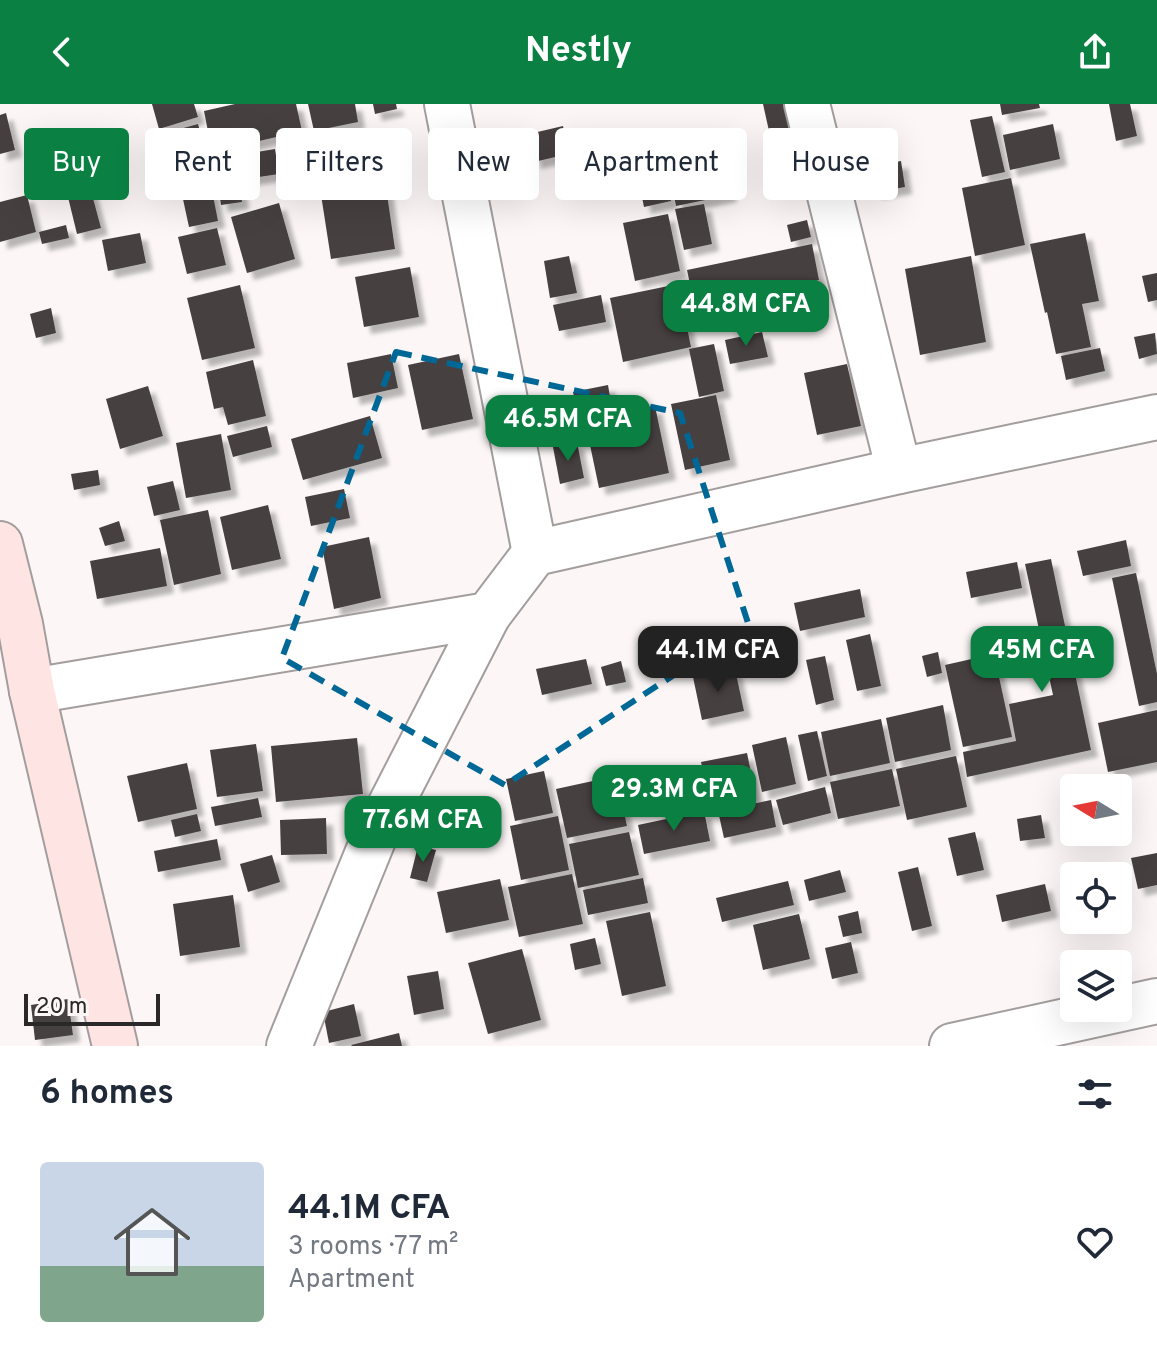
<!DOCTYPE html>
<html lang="en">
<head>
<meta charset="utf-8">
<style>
	body { margin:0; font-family:Overpass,sans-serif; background:#f6f6f7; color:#1f2937; height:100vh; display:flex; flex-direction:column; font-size:30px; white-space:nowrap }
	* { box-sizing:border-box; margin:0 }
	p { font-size:26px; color:#747a83 }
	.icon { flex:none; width:44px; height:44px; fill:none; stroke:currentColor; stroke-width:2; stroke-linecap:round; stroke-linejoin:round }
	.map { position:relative; height:942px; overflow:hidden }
	.panel { display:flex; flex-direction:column; background:#fff; flex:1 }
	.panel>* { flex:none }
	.top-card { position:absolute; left:24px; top:24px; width:1110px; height:72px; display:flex; gap:16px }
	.needle { width:52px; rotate:280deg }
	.fabs { position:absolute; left:1060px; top:670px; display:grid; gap:16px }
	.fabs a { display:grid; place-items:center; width:72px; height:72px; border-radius:8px; background:#fff; box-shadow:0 8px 32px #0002; font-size:40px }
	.scale { position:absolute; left:24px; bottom:20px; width:136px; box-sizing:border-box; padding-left:8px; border:4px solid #2a2828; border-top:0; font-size:22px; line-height:28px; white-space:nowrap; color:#2a2828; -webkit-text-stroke:6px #fcf6f6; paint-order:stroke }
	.price { position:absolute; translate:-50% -68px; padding:0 18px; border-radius:16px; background:#0b8043; color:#fff; font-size:26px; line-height:52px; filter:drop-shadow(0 2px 4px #0008) }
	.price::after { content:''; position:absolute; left:50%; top:48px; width:24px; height:18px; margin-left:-12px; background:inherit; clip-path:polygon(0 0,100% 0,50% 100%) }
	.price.selected { background:#222; color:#fff }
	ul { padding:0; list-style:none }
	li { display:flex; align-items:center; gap:24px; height:200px; padding:0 40px }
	li span { display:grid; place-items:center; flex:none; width:224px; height:160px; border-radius:8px; color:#555 }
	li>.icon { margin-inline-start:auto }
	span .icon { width:96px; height:96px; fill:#fffc; stroke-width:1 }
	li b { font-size:34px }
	h2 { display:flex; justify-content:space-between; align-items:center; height:96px; padding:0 40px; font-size:34px }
	.pill { padding:0 28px; border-radius:8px; background:#fff; box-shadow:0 8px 32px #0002; font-size:28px; line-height:72px }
	.pill.selected { background:#0b8043; color:#fff }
	header { display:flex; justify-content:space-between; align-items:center; height:104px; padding:0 40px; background:#0b8043; color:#fff; font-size:36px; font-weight:700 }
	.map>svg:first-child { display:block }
	.building { fill:#464141; filter:url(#shadow) }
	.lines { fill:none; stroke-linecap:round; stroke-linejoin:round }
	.street-casing { stroke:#a39e9d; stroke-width:48 }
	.secondary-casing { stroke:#a39e9d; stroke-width:48 }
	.street { stroke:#fff; stroke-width:44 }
	.secondary { stroke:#fee5e4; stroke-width:44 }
	.marked { fill:none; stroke:#006896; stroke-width:6; stroke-dasharray:16 10; stroke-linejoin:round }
</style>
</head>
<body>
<header><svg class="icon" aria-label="back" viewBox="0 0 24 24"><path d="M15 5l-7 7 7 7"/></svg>Nestly<svg class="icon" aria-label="share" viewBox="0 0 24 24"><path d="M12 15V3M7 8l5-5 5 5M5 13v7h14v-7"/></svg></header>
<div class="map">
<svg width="1157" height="942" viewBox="0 0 1157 942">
	<defs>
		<filter id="shadow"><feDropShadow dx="7" dy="7" stdDeviation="2" flood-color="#0004"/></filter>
	</defs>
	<rect width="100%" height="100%" fill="#fcf6f6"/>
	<g class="building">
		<polygon points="152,0 194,0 198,13 159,25"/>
		<polygon points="235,0 296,0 302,27 212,48 204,7"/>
		<polygon points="308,0 355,0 358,18 314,27"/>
		<polygon points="373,0 396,0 397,5 375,10"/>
		<polygon points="763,0 784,0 789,24 769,27"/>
		<polygon points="1000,0 1039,0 1040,4 1002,11"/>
		<polygon points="1109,0 1130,0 1137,32 1116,37"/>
		<polygon points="6,9 15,46 0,50 0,11"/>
		<polygon points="992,12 1005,68 982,73 970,16"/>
		<polygon points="198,20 208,55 165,68 154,32"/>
		<polygon points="1053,20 1060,55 1010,66 1003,31"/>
		<polygon points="563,22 568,50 534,58 529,30"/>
		<polygon points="719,36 730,91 676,102 665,47"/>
		<polygon points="380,42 395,145 331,155 315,52"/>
		<polygon points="275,45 279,70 239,76 242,98 221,101 214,55"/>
		<polygon points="901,57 905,83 875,88 871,63"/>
		<polygon points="662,58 671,97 644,103 636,64"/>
		<polygon points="208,66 218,117 189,123 178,72"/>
		<polygon points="1011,74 1025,141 975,152 962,84"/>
		<polygon points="90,83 101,124 77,130 67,89"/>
		<polygon points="27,91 36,128 0,138 0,98"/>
		<polygon points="279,99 295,155 247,169 231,113"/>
		<polygon points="704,100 712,140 684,146 675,105"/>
		<polygon points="668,110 680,167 635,177 623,119"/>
		<polygon points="807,116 811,133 791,138 787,121"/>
		<polygon points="66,121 69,134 42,140 39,128"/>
		<polygon points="217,124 226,161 187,170 178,133"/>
		<polygon points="140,129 146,159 108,167 102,136"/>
		<polygon points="1085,129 1099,197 1082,200 1091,243 1056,250 1047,208 1045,209 1030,140"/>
		<polygon points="812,140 819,176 758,189 760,201 697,214 687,166"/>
		<polygon points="569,152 577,189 550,194 544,157"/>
		<polygon points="971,152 986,238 920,251 905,165"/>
		<polygon points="410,163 419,213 364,223 355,173"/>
		<polygon points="1157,169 1157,196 1148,198 1142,172"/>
		<polygon points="678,180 691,243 623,258 610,194"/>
		<polygon points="240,181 255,244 202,256 187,194"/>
		<polygon points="601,191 606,218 559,227 553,201"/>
		<polygon points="51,204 56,229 36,234 30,210"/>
		<polygon points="762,228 768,253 730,260 725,236"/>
		<polygon points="1155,229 1157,250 1139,255 1134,233"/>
		<polygon points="714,240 724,287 699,293 689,245"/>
		<polygon points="1100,244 1105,267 1066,276 1061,252"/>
		<polygon points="391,250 398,284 353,294 347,259"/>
		<polygon points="459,250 473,315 422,326 408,261"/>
		<polygon points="253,256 266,312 228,321 223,303 214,305 206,268"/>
		<polygon points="847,260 861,322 817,331 804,269"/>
		<polygon points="608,281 611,299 577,306 573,288"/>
		<polygon points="148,282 163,332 120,345 106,295"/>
		<polygon points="716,291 730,356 685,366 671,300"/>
		<polygon points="655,302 669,369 599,384 585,317"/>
		<polygon points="370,312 382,354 303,376 291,335"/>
		<polygon points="267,322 272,343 233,353 227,332"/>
		<polygon points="221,330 231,386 186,394 176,339"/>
		<polygon points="577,338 584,374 560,380 553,343"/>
		<polygon points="98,366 100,381 74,386 71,370"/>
		<polygon points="173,377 180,406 154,412 147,383"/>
		<polygon points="344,385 350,414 311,422 305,393"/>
		<polygon points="268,401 281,455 232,466 220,413"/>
		<polygon points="208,406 221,470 174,481 160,416"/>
		<polygon points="119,417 125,437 105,442 99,424"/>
		<polygon points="369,433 381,494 334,505 322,443"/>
		<polygon points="1126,436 1131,462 1083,472 1077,447"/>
		<polygon points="160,444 167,482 97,495 90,457"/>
		<polygon points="1051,455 1091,646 967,673 963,648 1016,637 1009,600 1053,591 1025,460"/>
		<polygon points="1017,458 1022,484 971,494 966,468"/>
		<polygon points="1136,469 1157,570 1157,598 1139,602 1112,474"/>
		<polygon points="860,485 865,513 800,527 794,499"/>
		<polygon points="870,530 881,582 857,587 846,536"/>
		<polygon points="938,548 942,569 927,573 922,552"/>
		<polygon points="994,550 1012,633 963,643 945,561"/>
		<polygon points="825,552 834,596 816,601 806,556"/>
		<polygon points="586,555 592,580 542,591 536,565"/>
		<polygon points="621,557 626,578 606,582 601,563"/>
		<polygon points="735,565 744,607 702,616 693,573"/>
		<polygon points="943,601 951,646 895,658 886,614"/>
		<polygon points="1157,606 1157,658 1108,668 1098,619"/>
		<polygon points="881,615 890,659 830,672 821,628"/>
		<polygon points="817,627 827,672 808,677 798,631"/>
		<polygon points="786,633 796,680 762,688 752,641"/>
		<polygon points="357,634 363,690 276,698 271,642"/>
		<polygon points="256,640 263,687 217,693 210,646"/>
		<polygon points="747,649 756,693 711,703 701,658"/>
		<polygon points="956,652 967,703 907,716 896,665"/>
		<polygon points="187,659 197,705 138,718 127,672"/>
		<polygon points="892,665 900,702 838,715 830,678"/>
		<polygon points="544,667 553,709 515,717 506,675"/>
		<polygon points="616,672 627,722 567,734 556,685"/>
		<polygon points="689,674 695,702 667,708 661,680"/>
		<polygon points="825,683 831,709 783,721 776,696"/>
		<polygon points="258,694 262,713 215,722 211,703"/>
		<polygon points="771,696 776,723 724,734 718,707"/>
		<polygon points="704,707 710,737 644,750 638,721"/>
		<polygon points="197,710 201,727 175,733 171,716"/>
		<polygon points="1041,711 1045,734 1020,737 1017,715"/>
		<polygon points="558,712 569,766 521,776 510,722"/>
		<polygon points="326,714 327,750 281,751 280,716"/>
		<polygon points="629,728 639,771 578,784 569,740"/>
		<polygon points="975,728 984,766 957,772 948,734"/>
		<polygon points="217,735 221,756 158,768 154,747"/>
		<polygon points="418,742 436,746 427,778 410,774"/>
		<polygon points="1157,749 1157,781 1138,785 1131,754"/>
		<polygon points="272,751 280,778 248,788 240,760"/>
		<polygon points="918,763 932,822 912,827 898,768"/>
		<polygon points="840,766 846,788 809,797 804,776"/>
		<polygon points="572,770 583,820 519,833 508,783"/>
		<polygon points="643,774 648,799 588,811 583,786"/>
		<polygon points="500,775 509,816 446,829 437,788"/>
		<polygon points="788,777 794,801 722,818 716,794"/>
		<polygon points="1045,780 1051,807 1002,818 996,791"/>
		<polygon points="233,791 240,843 180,852 173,800"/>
		<polygon points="858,807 862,829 843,833 838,812"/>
		<polygon points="650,808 666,882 622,892 606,817"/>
		<polygon points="799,810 810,855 763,866 753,821"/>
		<polygon points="595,834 601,860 575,866 570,840"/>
		<polygon points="851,838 858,869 832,875 825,844"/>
		<polygon points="522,845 541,916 488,930 468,859"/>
		<polygon points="438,867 444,905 414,911 407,872"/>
		<polygon points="68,895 73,931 35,936 31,901"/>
		<polygon points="354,900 361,932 329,939 323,908"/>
		<polygon points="399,929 402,942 352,942 351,941"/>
	</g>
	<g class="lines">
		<g class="street-casing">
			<g id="street">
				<polyline points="447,0 535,449"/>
				<polyline points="807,0 899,367"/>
				<polyline points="32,587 488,511 535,449 899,367 1157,313"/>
				<polyline points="289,942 375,731 488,511"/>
				<polyline points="952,942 1157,897"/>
			</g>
		</g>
		<g class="secondary-casing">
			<polyline id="secondary" points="0,440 20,520 32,587 115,942"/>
		</g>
		<use href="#street" class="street"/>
		<use href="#secondary" class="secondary"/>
	</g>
	<path class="marked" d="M396,248L680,309L749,522L505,681L282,554Z"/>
</svg>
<div class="fabs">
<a><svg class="needle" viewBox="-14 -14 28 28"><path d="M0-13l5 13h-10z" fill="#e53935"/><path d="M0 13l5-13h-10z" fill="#747a83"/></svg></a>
<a><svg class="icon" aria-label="locate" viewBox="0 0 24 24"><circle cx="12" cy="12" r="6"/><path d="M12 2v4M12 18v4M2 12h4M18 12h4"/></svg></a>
<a><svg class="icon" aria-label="layers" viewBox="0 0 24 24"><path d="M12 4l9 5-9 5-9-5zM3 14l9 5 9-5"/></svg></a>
</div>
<div class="scale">20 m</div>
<b class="price" style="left:746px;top:244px">44.8M CFA</b>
<b class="price" style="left:568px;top:359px">46.5M CFA</b>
<b class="price selected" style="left:718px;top:590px">44.1M CFA</b>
<b class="price" style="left:1042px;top:590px">45M CFA</b>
<b class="price" style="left:674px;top:729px">29.3M CFA</b>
<b class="price" style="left:423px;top:760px">77.6M CFA</b>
<div class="top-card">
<a class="pill selected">Buy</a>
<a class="pill">Rent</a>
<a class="pill">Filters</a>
<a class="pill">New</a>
<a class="pill">Apartment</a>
<a class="pill">House</a>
</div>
</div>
<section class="panel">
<h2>6 homes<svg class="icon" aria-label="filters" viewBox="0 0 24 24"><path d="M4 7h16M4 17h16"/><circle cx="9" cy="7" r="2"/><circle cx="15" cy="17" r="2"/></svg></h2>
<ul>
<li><span style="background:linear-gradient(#c9d6e8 65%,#7fa58c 0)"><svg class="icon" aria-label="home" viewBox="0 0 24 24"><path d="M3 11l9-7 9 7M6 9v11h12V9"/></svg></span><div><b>44.1M CFA</b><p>3 rooms · 77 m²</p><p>Apartment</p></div><svg class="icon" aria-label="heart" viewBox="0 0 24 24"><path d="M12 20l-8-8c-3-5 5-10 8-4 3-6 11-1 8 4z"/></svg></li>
</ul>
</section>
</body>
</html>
